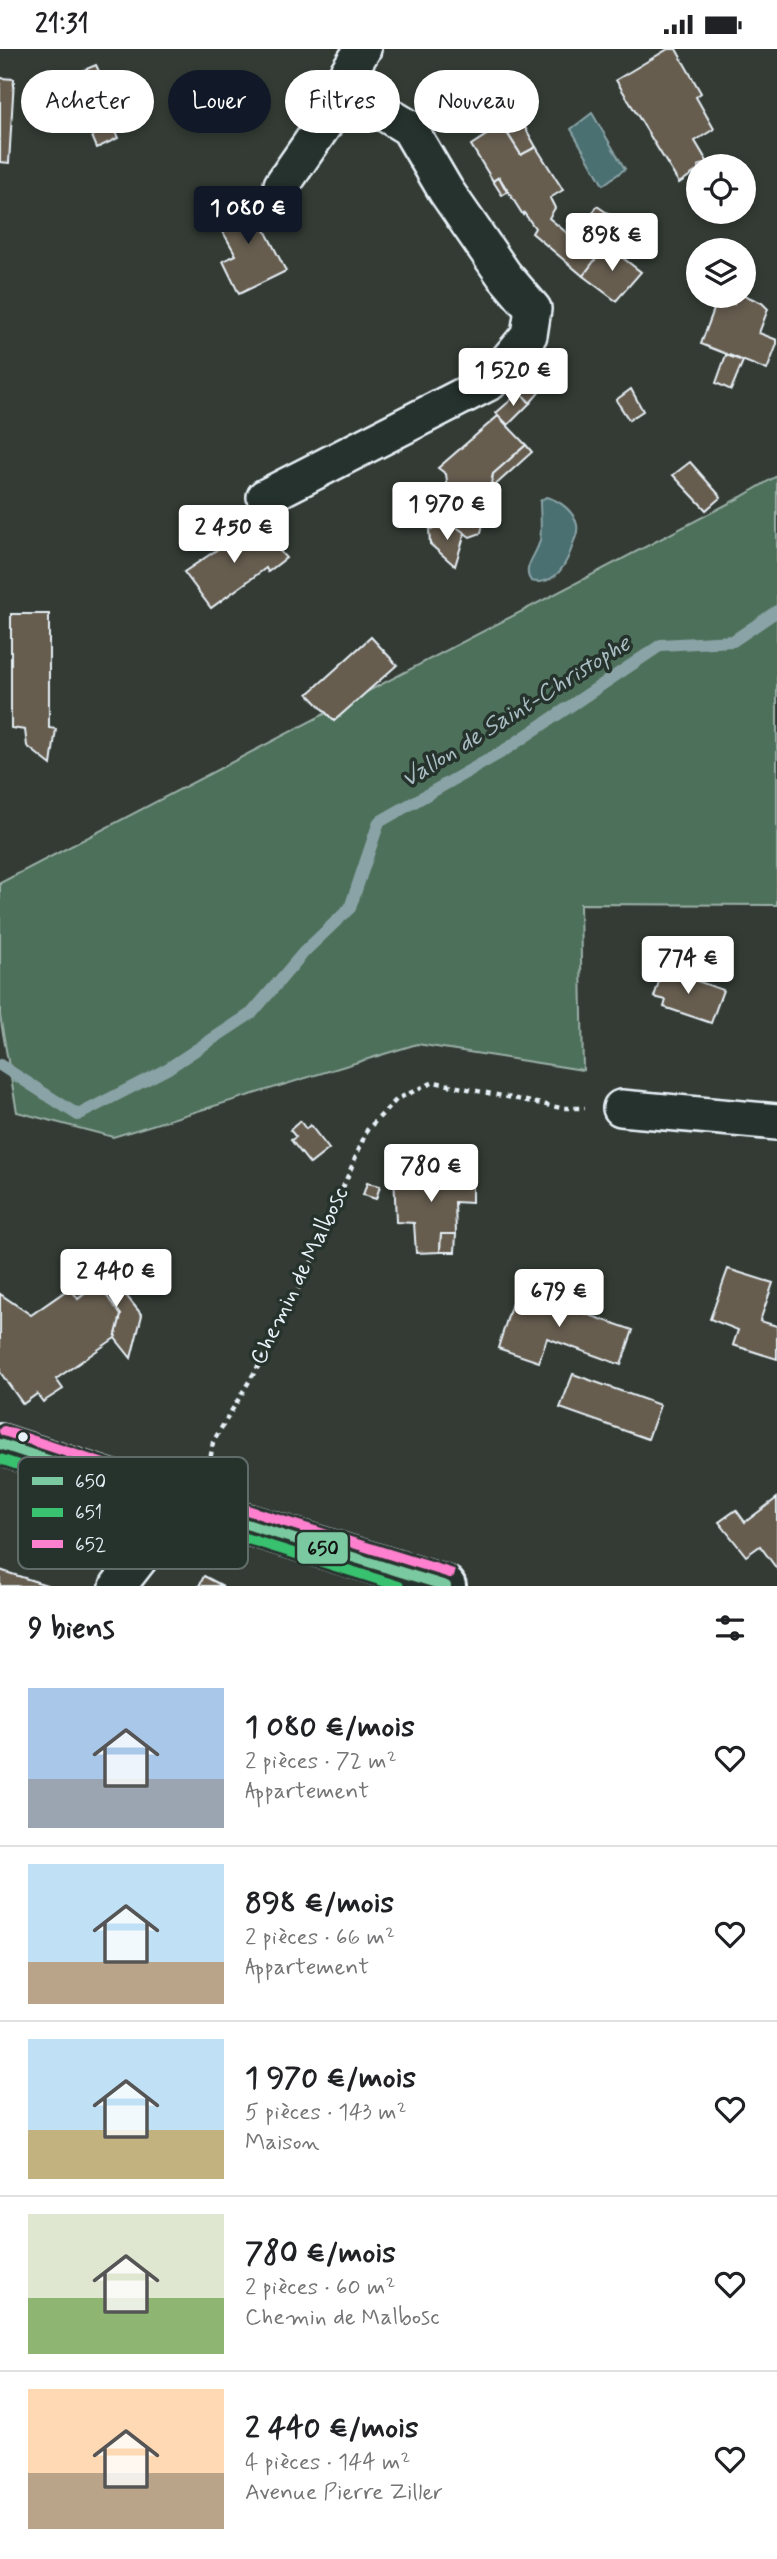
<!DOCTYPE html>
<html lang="fr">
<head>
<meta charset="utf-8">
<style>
	body { margin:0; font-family:Mynerve,sans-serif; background:#f2f2f2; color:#202124; height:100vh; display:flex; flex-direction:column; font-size:26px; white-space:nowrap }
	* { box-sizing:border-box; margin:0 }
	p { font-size:23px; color:#757577 }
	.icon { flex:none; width:38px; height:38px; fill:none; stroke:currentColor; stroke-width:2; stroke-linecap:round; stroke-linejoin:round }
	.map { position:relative; height:1537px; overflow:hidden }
	.side { display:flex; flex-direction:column; background:#fff; flex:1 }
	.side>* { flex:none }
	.hud { position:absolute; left:21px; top:21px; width:735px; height:63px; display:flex; gap:14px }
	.buttons { position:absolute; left:686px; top:105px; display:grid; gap:14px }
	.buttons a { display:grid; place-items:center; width:70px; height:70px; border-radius:50%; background:#fff; box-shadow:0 4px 10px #0003; font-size:35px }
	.price { position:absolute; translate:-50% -60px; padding:0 16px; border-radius:7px; background:#fff; color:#222; font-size:23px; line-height:46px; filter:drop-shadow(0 2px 4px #0008) }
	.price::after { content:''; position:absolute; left:50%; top:42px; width:21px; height:16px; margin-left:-10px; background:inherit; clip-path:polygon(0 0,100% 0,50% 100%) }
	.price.active { background:#111827; color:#fff }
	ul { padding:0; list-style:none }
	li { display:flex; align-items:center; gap:21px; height:175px; padding:0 28px }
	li+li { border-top:2px solid #e0e0e0 }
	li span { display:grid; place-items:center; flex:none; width:196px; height:140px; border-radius:0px; color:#555 }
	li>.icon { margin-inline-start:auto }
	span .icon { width:84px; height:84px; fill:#fffc; stroke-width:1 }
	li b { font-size:30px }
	h2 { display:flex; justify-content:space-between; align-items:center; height:84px; padding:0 28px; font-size:30px }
	.chip { padding:0 24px; border-radius:32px; background:#fff; box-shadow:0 4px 10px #0003; font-size:24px; line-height:63px }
	.chip.active { background:#111827; color:#fff }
	.status { display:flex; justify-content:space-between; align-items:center; height:49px; padding:0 35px; background:#fff; direction:ltr }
	.status svg { height:19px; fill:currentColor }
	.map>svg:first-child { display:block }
	.green { fill:#4e705a; stroke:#9bb0a9; stroke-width:2 }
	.water { fill:#4b6f71; stroke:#8aa3a7; stroke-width:2 }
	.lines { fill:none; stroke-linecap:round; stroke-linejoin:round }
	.stream { stroke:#8aa3a7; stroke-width:12 }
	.building { fill:#665d4f; stroke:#e8f1f8; stroke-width:2 }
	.street-casing { stroke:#e8f1f8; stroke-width:40 }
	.primary-casing { stroke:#e8f1f8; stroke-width:44 }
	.path { stroke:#e8f1f8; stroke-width:4.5; stroke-dasharray:5 5; stroke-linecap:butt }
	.street { stroke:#26332d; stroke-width:35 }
	.primary { stroke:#26332d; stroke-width:38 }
	.bus-1-casing { stroke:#26332d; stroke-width:16 }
	.bus-2-casing { stroke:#26332d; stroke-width:16 }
	.bus-3-casing { stroke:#26332d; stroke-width:16 }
	.bus-1 { stroke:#7ac9a1; stroke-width:10 }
	.bus-2 { stroke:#39c26f; stroke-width:10 }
	.bus-3 { stroke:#ff80ce; stroke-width:10 }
	.bus-dot { fill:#e8f1f8; stroke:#26332d; stroke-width:2.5 }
	.labels { text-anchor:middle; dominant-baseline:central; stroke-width:7; stroke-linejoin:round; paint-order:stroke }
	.street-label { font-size:23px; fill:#e8f1f8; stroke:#26332d }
	.water-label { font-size:24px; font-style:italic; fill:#a9bdc2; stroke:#26332d }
	.key { fill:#26332d; stroke:#606c6a; stroke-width:2 }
	.key-label { font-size:19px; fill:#e8f1f8 }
	.line-badge { stroke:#26332d; stroke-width:2.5 }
	.pale-badge-label { font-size:19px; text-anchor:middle; font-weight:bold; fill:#111 }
</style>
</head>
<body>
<div class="status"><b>21:31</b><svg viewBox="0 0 49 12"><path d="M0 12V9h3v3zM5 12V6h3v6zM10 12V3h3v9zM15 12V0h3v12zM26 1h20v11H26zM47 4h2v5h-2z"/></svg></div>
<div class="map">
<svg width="777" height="1537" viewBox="0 0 777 1537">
	<rect width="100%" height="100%" fill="#333b34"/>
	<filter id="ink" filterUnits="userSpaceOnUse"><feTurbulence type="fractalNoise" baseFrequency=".0143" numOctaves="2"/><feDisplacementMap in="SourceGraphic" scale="14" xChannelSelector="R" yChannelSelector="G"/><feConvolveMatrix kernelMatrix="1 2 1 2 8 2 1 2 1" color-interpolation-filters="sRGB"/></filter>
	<g filter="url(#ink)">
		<polygon class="green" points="777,427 777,856 580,855 583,1021 417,995 113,1088 17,1063 0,967 0,834 741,448"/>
		<g class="water">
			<polygon points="592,64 625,120 603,136 571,80"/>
			<path d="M546,448C559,451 574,462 577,476C578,481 576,488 574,492C568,513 556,538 531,532C521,519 537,506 540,491C542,479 540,464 540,452Z"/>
		</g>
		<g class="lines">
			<polyline class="stream" points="0,1016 78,1066 167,1020 252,964 304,903 350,859 379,773 502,703 661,596 733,592 777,562"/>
		</g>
		<g class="building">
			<polygon points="668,0 676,0 701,44 696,48 714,80 695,92 708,114 698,117 698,121 679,134 616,31"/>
			<polygon points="96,16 113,53 83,66 67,28"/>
			<polygon points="0,29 14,30 9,114 0,113"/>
			<polygon points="104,58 118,89 97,99 83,66"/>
			<polygon points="518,66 536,98 521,106 502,76"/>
			<polygon points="502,76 521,106 536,98 563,141 550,149 555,159 549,169 597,209 583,227 532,184 535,179 524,164 523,166 499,128 493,132 471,96"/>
			<polygon points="499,128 507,143 502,146 493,132"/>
			<polygon points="246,144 286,222 239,245 223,212 236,206 223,183 227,180 216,159"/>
			<polygon points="597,157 625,176 615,190 589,171"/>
			<polygon points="606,196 641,223 616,252 583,227"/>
			<polygon points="744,246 762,254 768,260 759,284 777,291 777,295 767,321 701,295 719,247 734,255 736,247"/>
			<polygon points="541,305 549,317 520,343 511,334"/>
			<polygon points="726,306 743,312 731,341 716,334"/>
			<polygon points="549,317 555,325 530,354 520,343"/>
			<polygon points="631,340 643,362 629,371 616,351"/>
			<polygon points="520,343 530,354 508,376 496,364"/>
			<polygon points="498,367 526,396 493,425 481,484 470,488 456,478 429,480 426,451 449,448 446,425 438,419"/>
			<polygon points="526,396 532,403 491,440 493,425"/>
			<polygon points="690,413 721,448 706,461 673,426"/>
			<polygon points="255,475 286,509 268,523 266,519 211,559 184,523"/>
			<polygon points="456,478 465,484 455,517 430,495 429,480"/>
			<polygon points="11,565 49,565 49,679 56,680 51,716 27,697 25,681 11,679"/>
			<polygon points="371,588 397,616 334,672 308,645"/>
			<polygon points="663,920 723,941 711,974 664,958 666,951 654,948"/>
			<polygon points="300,1072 306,1080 310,1076 329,1100 310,1115 291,1091 296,1088 290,1081"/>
			<polygon points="472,1123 472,1154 455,1153 456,1185 441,1185 440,1203 416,1204 414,1174 396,1173 394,1124"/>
			<polygon points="367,1134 380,1137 376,1150 363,1146"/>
			<polygon points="441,1185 456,1185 455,1203 440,1203"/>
			<polygon points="728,1220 773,1234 760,1272 777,1277 777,1310 733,1296 738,1281 710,1270"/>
			<polygon points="112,1229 142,1266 131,1309 115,1289 121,1266 103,1242 86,1244 78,1250 70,1239 79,1233"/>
			<polygon points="518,1235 560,1250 557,1255 633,1281 621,1316 547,1289 539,1313 498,1299"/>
			<polygon points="70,1239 78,1250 86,1244 103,1242 121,1266 115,1289 56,1330 63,1340 43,1353 37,1345 23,1355 0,1323 0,1245 31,1266"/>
			<polygon points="573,1325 660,1356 648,1390 560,1359"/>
			<polygon points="777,1449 777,1520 760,1497 746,1507 719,1473 736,1461 745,1473"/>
			<polygon points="0,1521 15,1526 50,1537 0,1537"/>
			<polygon points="204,1527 223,1537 199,1537"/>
		</g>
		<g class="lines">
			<g class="street-casing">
				<g id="street">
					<polyline points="282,136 325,74 337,51 345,28 363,0"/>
					<polyline points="265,448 490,333 529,286 533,260 504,226 446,142 409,79 368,54 337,51"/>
					<polyline points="621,1059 777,1073"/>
					<polyline points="118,1537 161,1482 172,1452"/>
				</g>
			</g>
			<g class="primary-casing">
				<polyline id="primary" points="0,1395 172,1452 446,1537"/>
			</g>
			<polyline class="path" points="221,1423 210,1412 213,1393 263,1309 314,1208 367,1081 397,1050 434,1033 561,1059 585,1059"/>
			<use href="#street" class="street"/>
			<use href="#primary" class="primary"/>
			<g class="bus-1-casing">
				<polyline id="bus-1" points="0,1395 172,1452 446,1537"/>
			</g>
			<g class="bus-2-casing">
				<polyline id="bus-2" points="0,1410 168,1465 399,1537"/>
			</g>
			<g class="bus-3-casing">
				<polyline id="bus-3" points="4,1382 176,1439 450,1524"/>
			</g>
			<use href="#bus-1" class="bus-1"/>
			<use href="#bus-2" class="bus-2"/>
			<use href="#bus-3" class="bus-3"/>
		</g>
	</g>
	<circle class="bus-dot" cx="23" cy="1388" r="6"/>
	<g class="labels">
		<g class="street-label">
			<text transform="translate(300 1227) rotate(-64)">Chemin de Malbosc</text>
		</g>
		<g class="water-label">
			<text transform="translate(516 663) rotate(-32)">Vallon de Saint-Christophe</text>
		</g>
	</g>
	<rect x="18" y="1408" width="230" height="112" rx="10" class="key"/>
	<rect x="32" y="1428" width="31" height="8" fill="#7ac9a1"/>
	<rect x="32" y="1459" width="31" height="9" fill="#39c26f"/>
	<rect x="32" y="1491" width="31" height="8" fill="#ff80ce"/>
	<g class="key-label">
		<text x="75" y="1439">650</text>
		<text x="75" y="1470">651</text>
		<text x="75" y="1502">652</text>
	</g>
	<rect class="line-badge" x="296" y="1482" width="53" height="34" rx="7" fill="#7ac9a1"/>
	<g class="pale-badge-label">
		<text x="323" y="1506">650</text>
	</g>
</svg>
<div class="buttons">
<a><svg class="icon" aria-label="locate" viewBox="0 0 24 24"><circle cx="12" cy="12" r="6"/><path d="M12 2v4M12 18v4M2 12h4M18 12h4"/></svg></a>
<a><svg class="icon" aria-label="layers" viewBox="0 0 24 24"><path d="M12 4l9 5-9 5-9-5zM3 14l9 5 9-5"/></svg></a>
</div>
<b class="price active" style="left:248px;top:197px">1 080 €</b>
<b class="price" style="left:612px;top:224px">898 €</b>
<b class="price" style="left:513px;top:359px">1 520 €</b>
<b class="price" style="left:447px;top:493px">1 970 €</b>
<b class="price" style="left:234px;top:516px">2 450 €</b>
<b class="price" style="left:688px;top:947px">774 €</b>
<b class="price" style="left:431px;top:1155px">780 €</b>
<b class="price" style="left:116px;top:1260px">2 440 €</b>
<b class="price" style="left:559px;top:1280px">679 €</b>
<div class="hud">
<a class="chip">Acheter</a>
<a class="chip active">Louer</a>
<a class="chip">Filtres</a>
<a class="chip">Nouveau</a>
</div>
</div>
<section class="side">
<h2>9 biens<svg class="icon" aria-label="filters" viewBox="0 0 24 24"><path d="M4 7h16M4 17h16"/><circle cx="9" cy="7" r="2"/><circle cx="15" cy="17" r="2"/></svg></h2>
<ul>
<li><span style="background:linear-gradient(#a9c7e8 65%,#9aa5b1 0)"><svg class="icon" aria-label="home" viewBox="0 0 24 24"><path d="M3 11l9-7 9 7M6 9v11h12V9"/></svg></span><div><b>1 080 €/mois</b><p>2 pièces · 72 m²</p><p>Appartement</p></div><svg class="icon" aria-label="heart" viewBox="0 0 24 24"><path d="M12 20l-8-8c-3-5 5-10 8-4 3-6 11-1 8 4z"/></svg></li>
<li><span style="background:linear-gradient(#bfe0f5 70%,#b9a48a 0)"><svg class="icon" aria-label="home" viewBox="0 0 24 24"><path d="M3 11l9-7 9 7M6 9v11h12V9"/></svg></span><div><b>898 €/mois</b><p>2 pièces · 66 m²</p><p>Appartement</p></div><svg class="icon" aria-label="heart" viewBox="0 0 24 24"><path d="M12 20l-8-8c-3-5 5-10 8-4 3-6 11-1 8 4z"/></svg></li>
<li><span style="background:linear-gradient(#bfe0f5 65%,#c2b280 0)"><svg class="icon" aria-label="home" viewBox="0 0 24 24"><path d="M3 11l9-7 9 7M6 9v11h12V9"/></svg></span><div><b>1 970 €/mois</b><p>5 pièces · 143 m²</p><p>Maison</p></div><svg class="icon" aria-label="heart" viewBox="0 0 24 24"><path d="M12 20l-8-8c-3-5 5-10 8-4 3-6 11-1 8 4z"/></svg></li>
<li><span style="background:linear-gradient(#dfe7d0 60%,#8fb573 0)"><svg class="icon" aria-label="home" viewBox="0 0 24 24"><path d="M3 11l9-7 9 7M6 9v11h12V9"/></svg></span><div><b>780 €/mois</b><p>2 pièces · 60 m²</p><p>Chemin de Malbosc</p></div><svg class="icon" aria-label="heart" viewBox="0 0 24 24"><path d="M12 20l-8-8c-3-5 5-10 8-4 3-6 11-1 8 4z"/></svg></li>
<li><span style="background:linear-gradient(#ffd9b3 60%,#b9a48a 0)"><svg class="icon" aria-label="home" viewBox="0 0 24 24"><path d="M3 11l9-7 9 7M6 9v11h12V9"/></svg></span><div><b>2 440 €/mois</b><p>4 pièces · 144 m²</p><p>Avenue Pierre Ziller</p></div><svg class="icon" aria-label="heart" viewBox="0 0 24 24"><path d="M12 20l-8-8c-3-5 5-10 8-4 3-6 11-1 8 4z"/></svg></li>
</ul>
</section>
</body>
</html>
